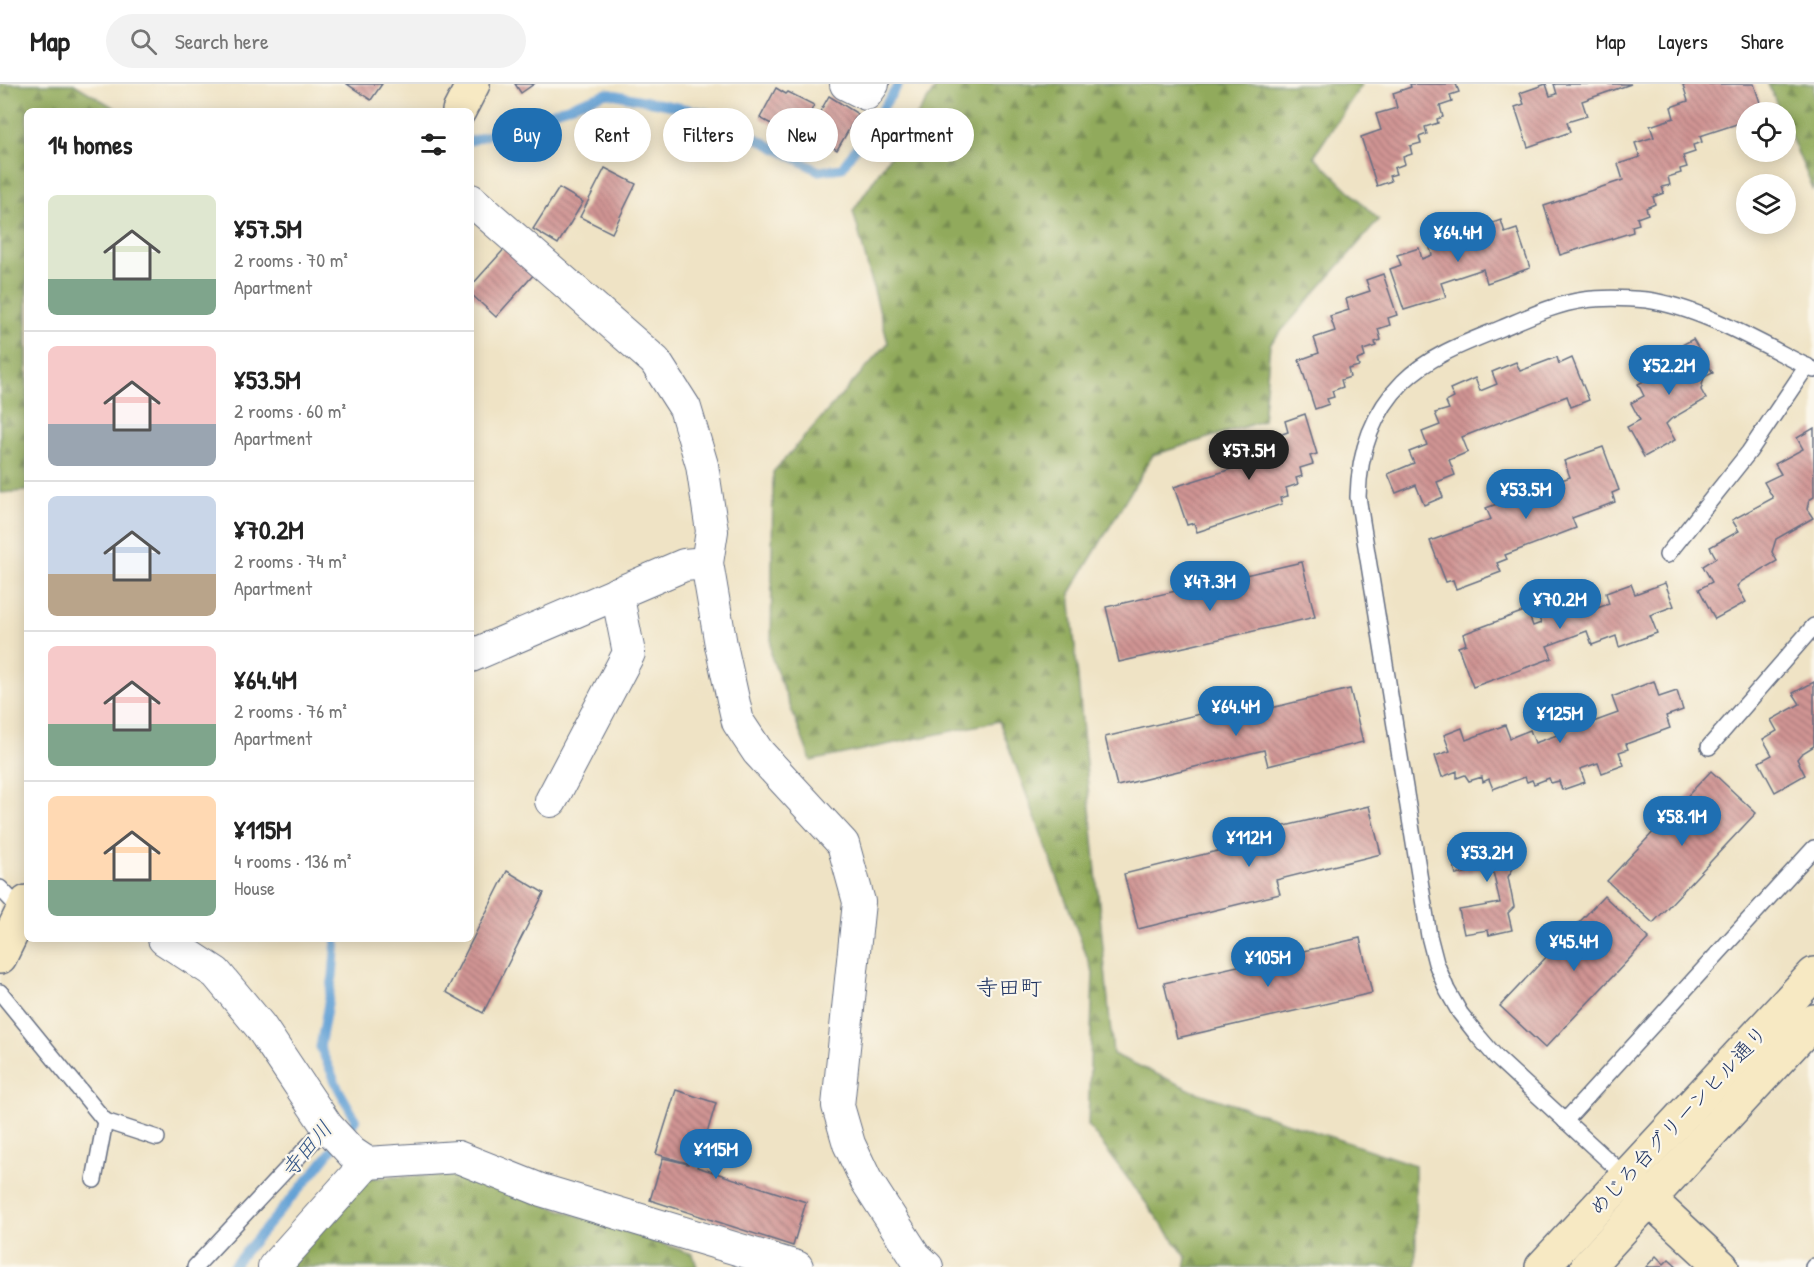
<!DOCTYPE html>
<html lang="en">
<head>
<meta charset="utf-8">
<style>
	body { margin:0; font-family:"Patrick Hand","Klee One",sans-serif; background:#f2f2f2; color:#222; height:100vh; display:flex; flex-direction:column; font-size:22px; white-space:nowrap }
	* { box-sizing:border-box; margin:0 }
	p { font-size:20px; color:#767676 }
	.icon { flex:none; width:33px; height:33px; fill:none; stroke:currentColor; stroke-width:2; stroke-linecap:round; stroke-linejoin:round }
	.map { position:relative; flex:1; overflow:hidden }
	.panel { position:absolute; left:24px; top:24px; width:450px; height:834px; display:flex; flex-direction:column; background:#fff; border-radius:9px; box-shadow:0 3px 15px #0003 }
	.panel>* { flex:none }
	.top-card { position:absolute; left:492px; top:24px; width:570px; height:54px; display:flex; gap:12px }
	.controls { position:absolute; left:1736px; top:18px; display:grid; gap:12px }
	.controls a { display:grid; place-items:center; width:60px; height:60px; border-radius:50%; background:#fff; box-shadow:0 3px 15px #0003; font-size:30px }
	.price { position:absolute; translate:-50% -51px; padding:0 14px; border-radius:21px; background:#1f6fb2; color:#fff; font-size:20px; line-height:39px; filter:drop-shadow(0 2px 3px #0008) }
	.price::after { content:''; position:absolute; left:50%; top:36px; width:18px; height:14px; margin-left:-9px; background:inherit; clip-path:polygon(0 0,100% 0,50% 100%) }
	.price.selected { background:#222; color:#fff }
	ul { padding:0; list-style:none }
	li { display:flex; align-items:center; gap:18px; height:150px; padding:0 24px }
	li+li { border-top:2px solid #e0e0e0 }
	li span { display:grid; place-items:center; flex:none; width:168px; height:120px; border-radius:9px; color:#555 }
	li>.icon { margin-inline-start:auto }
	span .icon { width:72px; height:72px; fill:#fffc; stroke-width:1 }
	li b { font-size:26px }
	h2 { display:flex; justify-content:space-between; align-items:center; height:72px; padding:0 24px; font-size:26px }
	.pill { padding:0 21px; border-radius:27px; background:#fff; box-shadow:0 3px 15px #0003; font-size:21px; line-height:54px }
	.pill.selected { background:#1f6fb2; color:#fff }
	header { display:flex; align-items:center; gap:36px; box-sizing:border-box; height:84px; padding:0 30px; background:#fff; border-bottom:2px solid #e0e0e0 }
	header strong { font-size:28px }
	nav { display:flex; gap:33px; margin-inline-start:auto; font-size:21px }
	.search { width:420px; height:54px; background:#f2f2f2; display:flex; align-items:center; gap:15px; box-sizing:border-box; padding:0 21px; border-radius:33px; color:#767676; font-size:22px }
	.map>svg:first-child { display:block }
	.forest { fill:url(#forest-firs); stroke:#566c5d; stroke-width:1.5 }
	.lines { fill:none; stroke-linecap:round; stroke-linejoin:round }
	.stream { stroke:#64a1d5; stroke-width:9 }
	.building { fill:url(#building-back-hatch) }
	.lane-casing { stroke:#656e82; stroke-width:18 }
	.street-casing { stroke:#656e82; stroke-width:34 }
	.secondary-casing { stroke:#656e82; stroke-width:36 }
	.lane { stroke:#fff; stroke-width:15 }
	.street { stroke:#fff; stroke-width:32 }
	.secondary { stroke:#f7e9c3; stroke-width:33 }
	.labels { text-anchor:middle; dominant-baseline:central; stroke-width:4.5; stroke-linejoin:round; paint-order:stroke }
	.street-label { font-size:21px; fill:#1b2f5e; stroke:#fbf7ec }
	.neighbourhood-label { font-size:22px; fill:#1b2f5e; stroke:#fbf7ec }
	.water-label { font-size:22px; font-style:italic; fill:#355788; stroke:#fbf7ec }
</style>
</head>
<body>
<header>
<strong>Map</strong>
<div class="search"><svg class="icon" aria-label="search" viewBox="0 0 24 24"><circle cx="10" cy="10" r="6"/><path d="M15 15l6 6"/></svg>Search here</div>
<nav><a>Map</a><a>Layers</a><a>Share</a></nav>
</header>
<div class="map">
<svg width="1814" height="1183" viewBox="0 0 1814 1183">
	<defs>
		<pattern id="forest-firs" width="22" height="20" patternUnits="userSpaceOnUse" patternTransform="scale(1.5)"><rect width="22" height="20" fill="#91aa5c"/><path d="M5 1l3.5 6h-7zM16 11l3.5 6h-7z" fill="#768b4f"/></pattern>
		<pattern id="building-back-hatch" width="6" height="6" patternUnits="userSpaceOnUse" patternTransform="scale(1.5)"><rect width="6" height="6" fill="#d09493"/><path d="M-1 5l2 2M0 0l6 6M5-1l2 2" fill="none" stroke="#a8797b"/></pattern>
	</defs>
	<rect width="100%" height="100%" fill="#fbf7ec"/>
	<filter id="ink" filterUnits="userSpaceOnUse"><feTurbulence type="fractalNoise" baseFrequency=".0167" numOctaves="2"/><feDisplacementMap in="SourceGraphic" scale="12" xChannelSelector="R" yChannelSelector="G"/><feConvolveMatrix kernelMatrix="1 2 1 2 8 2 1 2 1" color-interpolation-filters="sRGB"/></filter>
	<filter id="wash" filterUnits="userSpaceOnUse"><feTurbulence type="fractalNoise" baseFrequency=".008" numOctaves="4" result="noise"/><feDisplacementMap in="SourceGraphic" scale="24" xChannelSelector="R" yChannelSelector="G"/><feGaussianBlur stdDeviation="1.35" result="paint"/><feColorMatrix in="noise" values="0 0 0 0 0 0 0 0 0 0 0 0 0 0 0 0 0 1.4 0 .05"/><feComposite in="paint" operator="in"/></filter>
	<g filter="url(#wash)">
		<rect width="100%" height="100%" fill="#efe3c5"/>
		<g class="forest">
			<polygon points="0,0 74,0 120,27 27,27 27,407 0,409"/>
			<polygon points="938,0 1362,0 1314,72 1379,136 1270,260 1263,337 1153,371 1070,509 1113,970 1193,1007 1415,1081 1416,1183 1185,1183 1187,1174 1088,1041 1093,889 999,637 811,677 771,572 773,388 888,259 853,127"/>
			<polygon points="1768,0 1814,0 1814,107 1785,39 1785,28 1780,28"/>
			<polygon points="456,1091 693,1170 697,1183 286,1183 365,1094"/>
		</g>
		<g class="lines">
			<g class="stream">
				<polyline points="471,57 607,9 708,29 819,87 842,84 899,0"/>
				<polyline points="232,1183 316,1086 356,1036 338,1004 320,963 333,892 336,855"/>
			</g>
		</g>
		<g id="blocks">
			<g class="building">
				<polygon points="347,0 382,0 371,16"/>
				<polygon points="515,0 534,0 521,9"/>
				<polygon points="1410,0 1456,0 1459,8 1450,11 1452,18 1440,22 1443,33 1437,35 1438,39 1425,43 1427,50 1419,53 1421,59 1410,62 1412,70 1403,73 1405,80 1394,84 1396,90 1389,92 1391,97 1377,102 1361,53 1381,46 1376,30 1397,24 1393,9 1411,3"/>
				<polygon points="1546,0 1550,12 1557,10 1554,0 1631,0 1582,17 1587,32 1567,38 1570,48 1528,63 1515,23 1524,20 1520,9"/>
				<polygon points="1686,0 1754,0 1763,28 1746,28 1746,37 1700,52 1702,58 1693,61 1695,68 1683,72 1687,83 1680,85 1681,89 1668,93 1670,101 1662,103 1664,109 1653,113 1655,120 1646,124 1648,130 1637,134 1639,140 1632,142 1633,148 1560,171 1544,122 1623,96 1618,80 1640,73 1635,59 1654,53 1650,42 1674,34 1671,23 1688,17 1683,1"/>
				<polygon points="776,4 786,10 788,8 814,21 805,39 801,38 799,41 802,43 796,56 774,46 775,42 760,34"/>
				<polygon points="829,12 858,30 837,66 808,49"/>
				<polygon points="605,84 636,100 612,149 580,133"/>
				<polygon points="559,104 583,118 558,160 533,145"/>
				<polygon points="1501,136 1505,149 1517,145 1530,184 1487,199 1483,185 1441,199 1446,213 1404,226 1390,185 1401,181 1397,171 1419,164 1422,175 1432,171 1429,161 1471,147 1474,158 1482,156 1479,144"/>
				<polygon points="507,162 536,188 496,233 471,210 471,202"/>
				<polygon points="1383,190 1397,231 1388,234 1390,241 1378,245 1381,256 1375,258 1376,262 1363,266 1365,273 1357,276 1359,282 1348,285 1350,293 1341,296 1343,303 1332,307 1334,313 1327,315 1329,320 1315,325 1299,276 1319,269 1314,254 1335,247 1330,232 1349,226 1346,215 1370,207 1366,196"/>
				<polygon points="1693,255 1713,289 1704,293 1701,306 1706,315 1671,335 1666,340 1675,356 1644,373 1627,343 1640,336 1631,319 1644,312 1638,300 1666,285 1660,273"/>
				<polygon points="1557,273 1559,280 1572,274 1589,316 1571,323 1567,312 1462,353 1468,368 1449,376 1455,391 1437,398 1443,413 1424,421 1416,401 1396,409 1388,390 1414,379 1409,368 1427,361 1422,348 1440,341 1435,329 1449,325 1446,318 1454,314 1450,305 1475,294 1480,307 1497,300 1492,288 1516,278 1520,287"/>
				<polygon points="1305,330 1317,370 1310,372 1313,380 1300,384 1302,392 1296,394 1298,400 1286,404 1288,412 1280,414 1282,420 1197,448 1194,439 1187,441 1174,403 1273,372 1268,355 1288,348 1285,337"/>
				<polygon points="1814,344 1814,413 1809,416 1807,425 1813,434 1776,455 1772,468 1777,477 1742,497 1737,502 1746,518 1715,535 1699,505 1712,498 1703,482 1716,474 1710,463 1739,447 1732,436 1773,414 1764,398 1781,390 1775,380 1803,365 1797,354"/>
				<polygon points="1603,363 1619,406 1612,409 1615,418 1572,434 1576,444 1505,471 1507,475 1497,479 1501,488 1456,505 1453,496 1446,498 1430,457 1491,435 1486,424 1570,393 1564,377"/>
				<polygon points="1302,478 1315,533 1119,578 1106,523"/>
				<polygon points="1665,499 1674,522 1650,531 1657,549 1619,563 1616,552 1592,561 1587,547 1547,562 1552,574 1473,603 1458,563 1466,560 1463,550 1527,526 1533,542 1541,539 1535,524 1589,503 1597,524 1609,520 1606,509 1631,500 1635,510"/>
				<polygon points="1654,597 1659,613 1677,607 1683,626 1666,632 1670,644 1626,660 1628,665 1619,668 1624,681 1602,689 1598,679 1580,685 1585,698 1562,706 1559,697 1551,699 1549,694 1534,700 1532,696 1527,698 1525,693 1493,705 1489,695 1483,698 1482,693 1469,697 1465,691 1457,694 1457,687 1442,693 1435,672 1450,667 1444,651 1462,644 1466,656 1505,641 1510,654 1530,646 1535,659 1618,629 1612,613"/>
				<polygon points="1814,598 1814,662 1801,670 1797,675 1805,691 1775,708 1759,678 1772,671 1763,655 1777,647 1771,636 1800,620 1793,609"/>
				<polygon points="1350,605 1363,658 1268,682 1264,666 1117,702 1105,653 1261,615 1267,625"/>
				<polygon points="1711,687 1756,729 1653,839 1607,797"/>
				<polygon points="1369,722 1381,770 1276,796 1280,810 1138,845 1124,790 1258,757 1256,749"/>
				<polygon points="1494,751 1496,762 1522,769 1508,793 1514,823 1508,829 1512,846 1489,851 1488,846 1464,850 1459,826 1500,819 1492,783 1456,791 1450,761"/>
				<polygon points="507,787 544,809 483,929 446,908"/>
				<polygon points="1604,812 1649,854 1545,964 1500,922"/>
				<polygon points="1360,854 1372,909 1177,954 1164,899"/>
				<polygon points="676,1006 716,1019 697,1083 806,1118 793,1162 650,1116 663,1074 688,1080 688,1079 656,1070"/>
				<polygon points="1656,1172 1664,1180 1669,1175 1678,1183 1646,1183"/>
			</g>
		</g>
	</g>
	<g filter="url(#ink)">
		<use href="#blocks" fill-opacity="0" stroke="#656e82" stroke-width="1.5"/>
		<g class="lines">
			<g class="lane-casing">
				<g id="lane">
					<polyline points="1667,471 1749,368 1807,282"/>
					<polyline points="1709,663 1814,542"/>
					<polyline points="0,804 22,827"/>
					<polyline points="0,908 105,1037 94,1096"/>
					<polyline points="105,1037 157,1054"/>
					<polyline points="1565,1037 1814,764"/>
					<path d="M1625,1092L1496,973L1478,952L1460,929L1447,906L1436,879L1429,852L1358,413C1359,370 1372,329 1403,298C1430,271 1468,258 1502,244C1528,233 1555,220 1584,216C1604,213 1626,214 1647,216C1703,224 1763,261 1814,286"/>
					<polyline points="195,1183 327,1042"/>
					<polyline points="1813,1183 1814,1182"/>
				</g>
			</g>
			<g class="street-casing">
				<g id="street">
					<polyline points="846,0 866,10 873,0"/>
					<polyline points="471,116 655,277 685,324 702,381 712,447 707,479 721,561 738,638 758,668 843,760 859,818 838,1022 849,1060 866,1096 915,1172 927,1183"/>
					<polyline points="471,572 684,481 707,479"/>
					<polyline points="551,717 629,569 617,509"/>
					<polyline points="164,855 216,889 260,942 327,1042 352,1069 367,1079 458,1073 541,1106 797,1183"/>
					<polyline points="274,1183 367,1079"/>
				</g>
			</g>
			<g class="secondary-casing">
				<g id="secondary">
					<polyline points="459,27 473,0"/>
					<polyline points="0,873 27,818"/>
					<polyline points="1633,1100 1722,1183"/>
					<polyline points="1542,1183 1814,890"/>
					<polyline points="1587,1183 1814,937"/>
				</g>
			</g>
			<use href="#lane" class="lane"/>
			<use href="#street" class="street"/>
			<use href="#secondary" class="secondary"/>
		</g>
	</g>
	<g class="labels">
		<g class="street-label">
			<text transform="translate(1678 1036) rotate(-47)">めじろ台グリーンヒル通り</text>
		</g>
		<g class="neighbourhood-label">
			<text x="1009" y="903">寺田町</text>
		</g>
		<g class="water-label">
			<text transform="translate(306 1065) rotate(-50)">寺田川</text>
		</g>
	</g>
</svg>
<div class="controls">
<a><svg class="icon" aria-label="locate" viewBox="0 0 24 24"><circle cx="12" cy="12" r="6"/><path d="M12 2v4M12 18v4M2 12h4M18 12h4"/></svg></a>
<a><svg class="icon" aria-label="layers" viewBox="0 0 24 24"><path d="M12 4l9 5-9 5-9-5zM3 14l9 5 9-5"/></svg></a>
</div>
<b class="price" style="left:1458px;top:179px">¥64.4M</b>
<b class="price" style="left:1669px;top:312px">¥52.2M</b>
<b class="price selected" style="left:1249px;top:397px">¥57.5M</b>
<b class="price" style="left:1526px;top:436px">¥53.5M</b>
<b class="price" style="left:1210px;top:528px">¥47.3M</b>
<b class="price" style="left:1560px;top:546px">¥70.2M</b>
<b class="price" style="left:1236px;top:653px">¥64.4M</b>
<b class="price" style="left:1560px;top:660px">¥125M</b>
<b class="price" style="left:1682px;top:763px">¥58.1M</b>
<b class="price" style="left:1249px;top:784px">¥112M</b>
<b class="price" style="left:1487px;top:799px">¥53.2M</b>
<b class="price" style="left:1574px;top:888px">¥45.4M</b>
<b class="price" style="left:1268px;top:904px">¥105M</b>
<b class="price" style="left:716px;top:1096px">¥115M</b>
<div class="top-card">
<a class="pill selected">Buy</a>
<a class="pill">Rent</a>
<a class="pill">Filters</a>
<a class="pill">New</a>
<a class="pill">Apartment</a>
</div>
<section class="panel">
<h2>14 homes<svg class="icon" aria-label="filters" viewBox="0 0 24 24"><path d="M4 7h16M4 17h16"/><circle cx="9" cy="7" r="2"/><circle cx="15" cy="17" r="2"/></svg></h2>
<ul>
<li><span style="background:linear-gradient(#dfe7d0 70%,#7fa58c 0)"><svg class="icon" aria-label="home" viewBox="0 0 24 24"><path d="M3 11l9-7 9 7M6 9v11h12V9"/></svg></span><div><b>¥57.5M</b><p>2 rooms · 70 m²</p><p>Apartment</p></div></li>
<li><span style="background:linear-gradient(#f6c9c9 65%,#9aa5b1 0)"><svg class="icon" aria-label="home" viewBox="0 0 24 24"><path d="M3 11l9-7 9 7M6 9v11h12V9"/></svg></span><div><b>¥53.5M</b><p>2 rooms · 60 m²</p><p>Apartment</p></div></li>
<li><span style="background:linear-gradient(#c9d6e8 65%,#b9a48a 0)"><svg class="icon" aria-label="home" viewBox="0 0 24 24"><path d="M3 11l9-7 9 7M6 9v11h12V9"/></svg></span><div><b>¥70.2M</b><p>2 rooms · 74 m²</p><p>Apartment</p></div></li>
<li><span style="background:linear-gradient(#f6c9c9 65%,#7fa58c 0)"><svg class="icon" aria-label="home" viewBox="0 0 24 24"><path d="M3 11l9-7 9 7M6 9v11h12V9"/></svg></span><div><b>¥64.4M</b><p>2 rooms · 76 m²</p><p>Apartment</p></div></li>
<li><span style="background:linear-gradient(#ffd9b3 70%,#7fa58c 0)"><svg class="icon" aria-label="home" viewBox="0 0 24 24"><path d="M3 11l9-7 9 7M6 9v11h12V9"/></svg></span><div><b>¥115M</b><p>4 rooms · 136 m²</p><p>House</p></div></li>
</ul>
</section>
</div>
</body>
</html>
